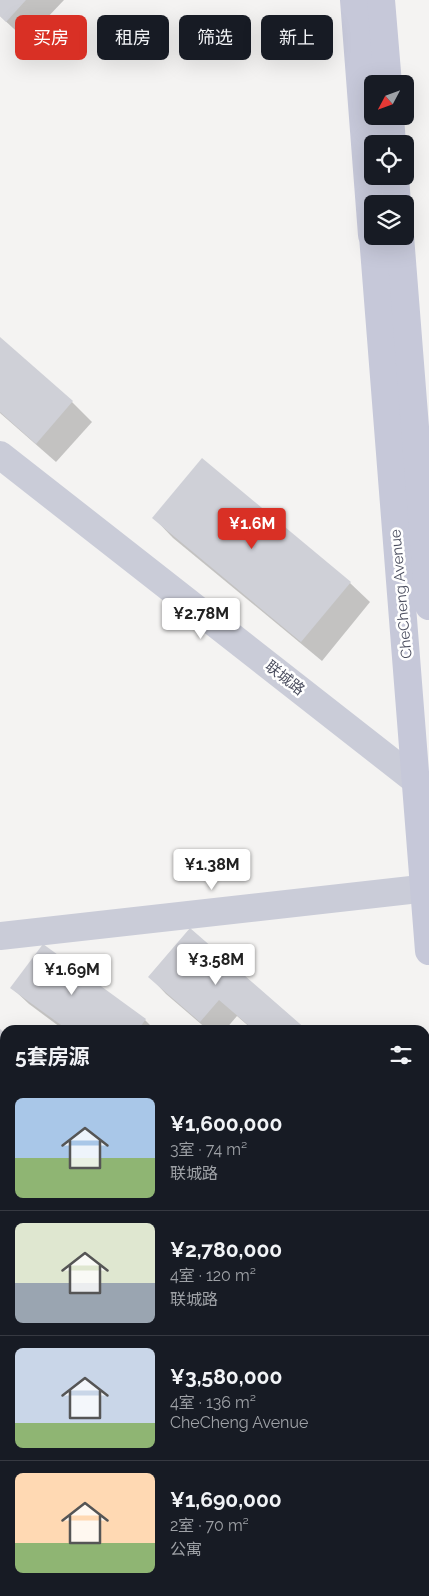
<!DOCTYPE html>
<html lang="zh">
<head>
<meta charset="utf-8">
<style>
	body { margin:0; font-family:Raleway,"Noto Sans SC",sans-serif; background:#20242c; color:#f1f3f6; height:100vh; display:flex; flex-direction:column; font-size:19px; white-space:nowrap }
	* { box-sizing:border-box; margin:0 }
	p { font-size:16px; color:#9ea1a6 }
	.icon { flex:none; width:28px; height:28px; fill:none; stroke:currentColor; stroke-width:2; stroke-linecap:round; stroke-linejoin:round }
	.map { position:relative; flex:1; overflow:hidden }
	.side { position:absolute; left:0px; top:1025px; width:430px; height:571px; display:flex; flex-direction:column; background:#171b24; border-radius:15px 15px 0 0; box-shadow:0 5px 20px #0002 }
	.side>* { flex:none }
	.guide { position:absolute; left:15px; top:15px; width:400px; height:45px; display:flex; gap:10px }
	.needle { width:32px; rotate:229deg }
	.fabs { position:absolute; left:364px; top:75px; display:grid; gap:10px }
	.fabs a { display:grid; place-items:center; width:50px; height:50px; border-radius:8px; background:#171b24; box-shadow:0 5px 20px #0002; font-size:25px }
	.price { position:absolute; translate:-50% -42px; padding:0 11px; border-radius:5px; background:#fff; color:#222; font-size:16px; line-height:32px; filter:drop-shadow(0 1px 2px #0008) }
	.price::after { content:''; position:absolute; left:50%; top:30px; width:15px; height:11px; margin-left:-8px; background:inherit; clip-path:polygon(0 0,100% 0,50% 100%) }
	.price.on { background:#d93025; color:#fff }
	ul { padding:0; list-style:none }
	li { display:flex; align-items:center; gap:15px; height:125px; padding:0 15px }
	li+li { border-top:1px solid #363941 }
	li span { display:grid; place-items:center; flex:none; width:140px; height:100px; border-radius:8px; color:#555 }
	li>.icon { margin-inline-start:auto }
	span .icon { width:60px; height:60px; fill:#fffc; stroke-width:1 }
	li b { font-size:21px }
	h2 { display:flex; justify-content:space-between; align-items:center; height:60px; padding:0 15px; font-size:21px }
	.chip { padding:0 18px; border-radius:8px; background:#171b24; box-shadow:0 5px 20px #0002; font-size:18px; line-height:45px }
	.chip.on { background:#d93025; color:#fff }
	.map>svg:first-child { display:block }
	.shadow { fill:#0003 }
	.building { fill:#cfd0d7 }
	.lines { fill:none; stroke-linecap:round; stroke-linejoin:round }
	.street { stroke:#caccd8; stroke-width:28 }
	.secondary { stroke:#c6c8d9; stroke-width:28 }
	.labels { text-anchor:middle; dominant-baseline:central; stroke-width:5; stroke-linejoin:round; paint-order:stroke }
	.street-label { font-size:15px; fill:#4b4e5f; stroke:#fff }
</style>
</head>
<body>
<div class="map">
<svg width="429" height="1596" viewBox="0 0 429 1596">
	<rect width="100%" height="100%" fill="#f4f3f2"/>
	<g class="shadow">
		<polygon points="0,0 64,0 26,40 0,16"/>
		<polygon points="0,339 72,402 92,422 56,462 0,413"/>
		<polygon points="202,460 350,583 370,602 322,661 173,538 154,518"/>
		<polygon points="191,930 305,1030 253,1030 237,1016 225,1030 208,1030 166,994 150,977"/>
		<polygon points="12,988 145,1020 155,1030 64,1030 29,1004"/>
		<polygon points="0,1139 5,1144 0,1150"/>
		<polygon points="0,1251 5,1255 5,1292 0,1299"/>
		<polygon points="425,1503 429,1507 429,1596 351,1596 351,1591 425,1591"/>
		<polygon points="20,1591 94,1591 99,1596 26,1596"/>
		<polygon points="166,1591 259,1591 263,1596 173,1596"/>
	</g>
	<g class="building">
		<polygon points="0,0 26,0 6,22 0,16"/>
		<polygon points="0,337 73,401 36,444 0,412"/>
		<polygon points="202,458 351,582 301,642 152,518"/>
		<polygon points="190,928 307,1030 254,1030 219,1000 200,1022 148,977"/>
		<polygon points="43,944 146,1019 138,1030 68,1030 10,988"/>
		<polygon points="0,1029 5,1033 5,1094 0,1090"/>
		<polygon points="5,1159 5,1210 0,1206 0,1165"/>
		<polygon points="0,1249 5,1253 0,1259"/>
		<polygon points="0,1393 5,1397 5,1458 0,1453"/>
		<polygon points="0,1512 5,1516 5,1578 0,1573"/>
		<polygon points="22,1591 95,1591 91,1596 27,1596"/>
		<polygon points="171,1591 242,1591 239,1596 177,1596"/>
		<polygon points="349,1591 423,1591 424,1596 350,1596"/>
	</g>
	<g class="lines">
		<g class="street">
			<polyline points="0,455 429,791"/>
			<polyline points="0,936 429,888"/>
		</g>
		<g class="secondary">
			<polyline points="354,0 372,235"/>
			<polyline points="381,0 388,84"/>
			<polyline points="390,116 392,144"/>
			<polyline points="395,176 397,204"/>
			<polyline points="373,236 429,951"/>
			<polyline points="400,236 429,606"/>
		</g>
	</g>
	<g class="labels">
		<g class="street-label">
			<text transform="translate(401 594) rotate(-95)">CheCheng Avenue</text>
			<text transform="translate(285 678) rotate(38)">联城路</text>
		</g>
	</g>
</svg>
<div class="fabs">
<a><svg class="needle" viewBox="-14 -14 28 28"><path d="M0-13l5 13h-10z" fill="#e53935"/><path d="M0 13l5-13h-10z" fill="#9ea1a6"/></svg></a>
<a><svg class="icon" aria-label="locate" viewBox="0 0 24 24"><circle cx="12" cy="12" r="6"/><path d="M12 2v4M12 18v4M2 12h4M18 12h4"/></svg></a>
<a><svg class="icon" aria-label="layers" viewBox="0 0 24 24"><path d="M12 4l9 5-9 5-9-5zM3 14l9 5 9-5"/></svg></a>
</div>
<b class="price on" style="left:252px;top:550px">¥1.6M</b>
<b class="price" style="left:201px;top:640px">¥2.78M</b>
<b class="price" style="left:212px;top:891px">¥1.38M</b>
<b class="price" style="left:216px;top:986px">¥3.58M</b>
<b class="price" style="left:72px;top:996px">¥1.69M</b>
<div class="guide">
<a class="chip on">买房</a>
<a class="chip">租房</a>
<a class="chip">筛选</a>
<a class="chip">新上</a>
</div>
<section class="side">
<h2>5套房源<svg class="icon" aria-label="filters" viewBox="0 0 24 24"><path d="M4 7h16M4 17h16"/><circle cx="9" cy="7" r="2"/><circle cx="15" cy="17" r="2"/></svg></h2>
<ul>
<li><span style="background:linear-gradient(#a9c7e8 60%,#8fb573 0)"><svg class="icon" aria-label="home" viewBox="0 0 24 24"><path d="M3 11l9-7 9 7M6 9v11h12V9"/></svg></span><div><b>¥1,600,000</b><p>3室 · 74 m²</p><p>联城路</p></div></li>
<li><span style="background:linear-gradient(#dfe7d0 60%,#9aa5b1 0)"><svg class="icon" aria-label="home" viewBox="0 0 24 24"><path d="M3 11l9-7 9 7M6 9v11h12V9"/></svg></span><div><b>¥2,780,000</b><p>4室 · 120 m²</p><p>联城路</p></div></li>
<li><span style="background:linear-gradient(#c9d6e8 75%,#8fb573 0)"><svg class="icon" aria-label="home" viewBox="0 0 24 24"><path d="M3 11l9-7 9 7M6 9v11h12V9"/></svg></span><div><b>¥3,580,000</b><p>4室 · 136 m²</p><p>CheCheng Avenue</p></div></li>
<li><span style="background:linear-gradient(#ffd9b3 70%,#8fb573 0)"><svg class="icon" aria-label="home" viewBox="0 0 24 24"><path d="M3 11l9-7 9 7M6 9v11h12V9"/></svg></span><div><b>¥1,690,000</b><p>2室 · 70 m²</p><p>公寓</p></div></li>
</ul>
</section>
</div>
</body>
</html>
